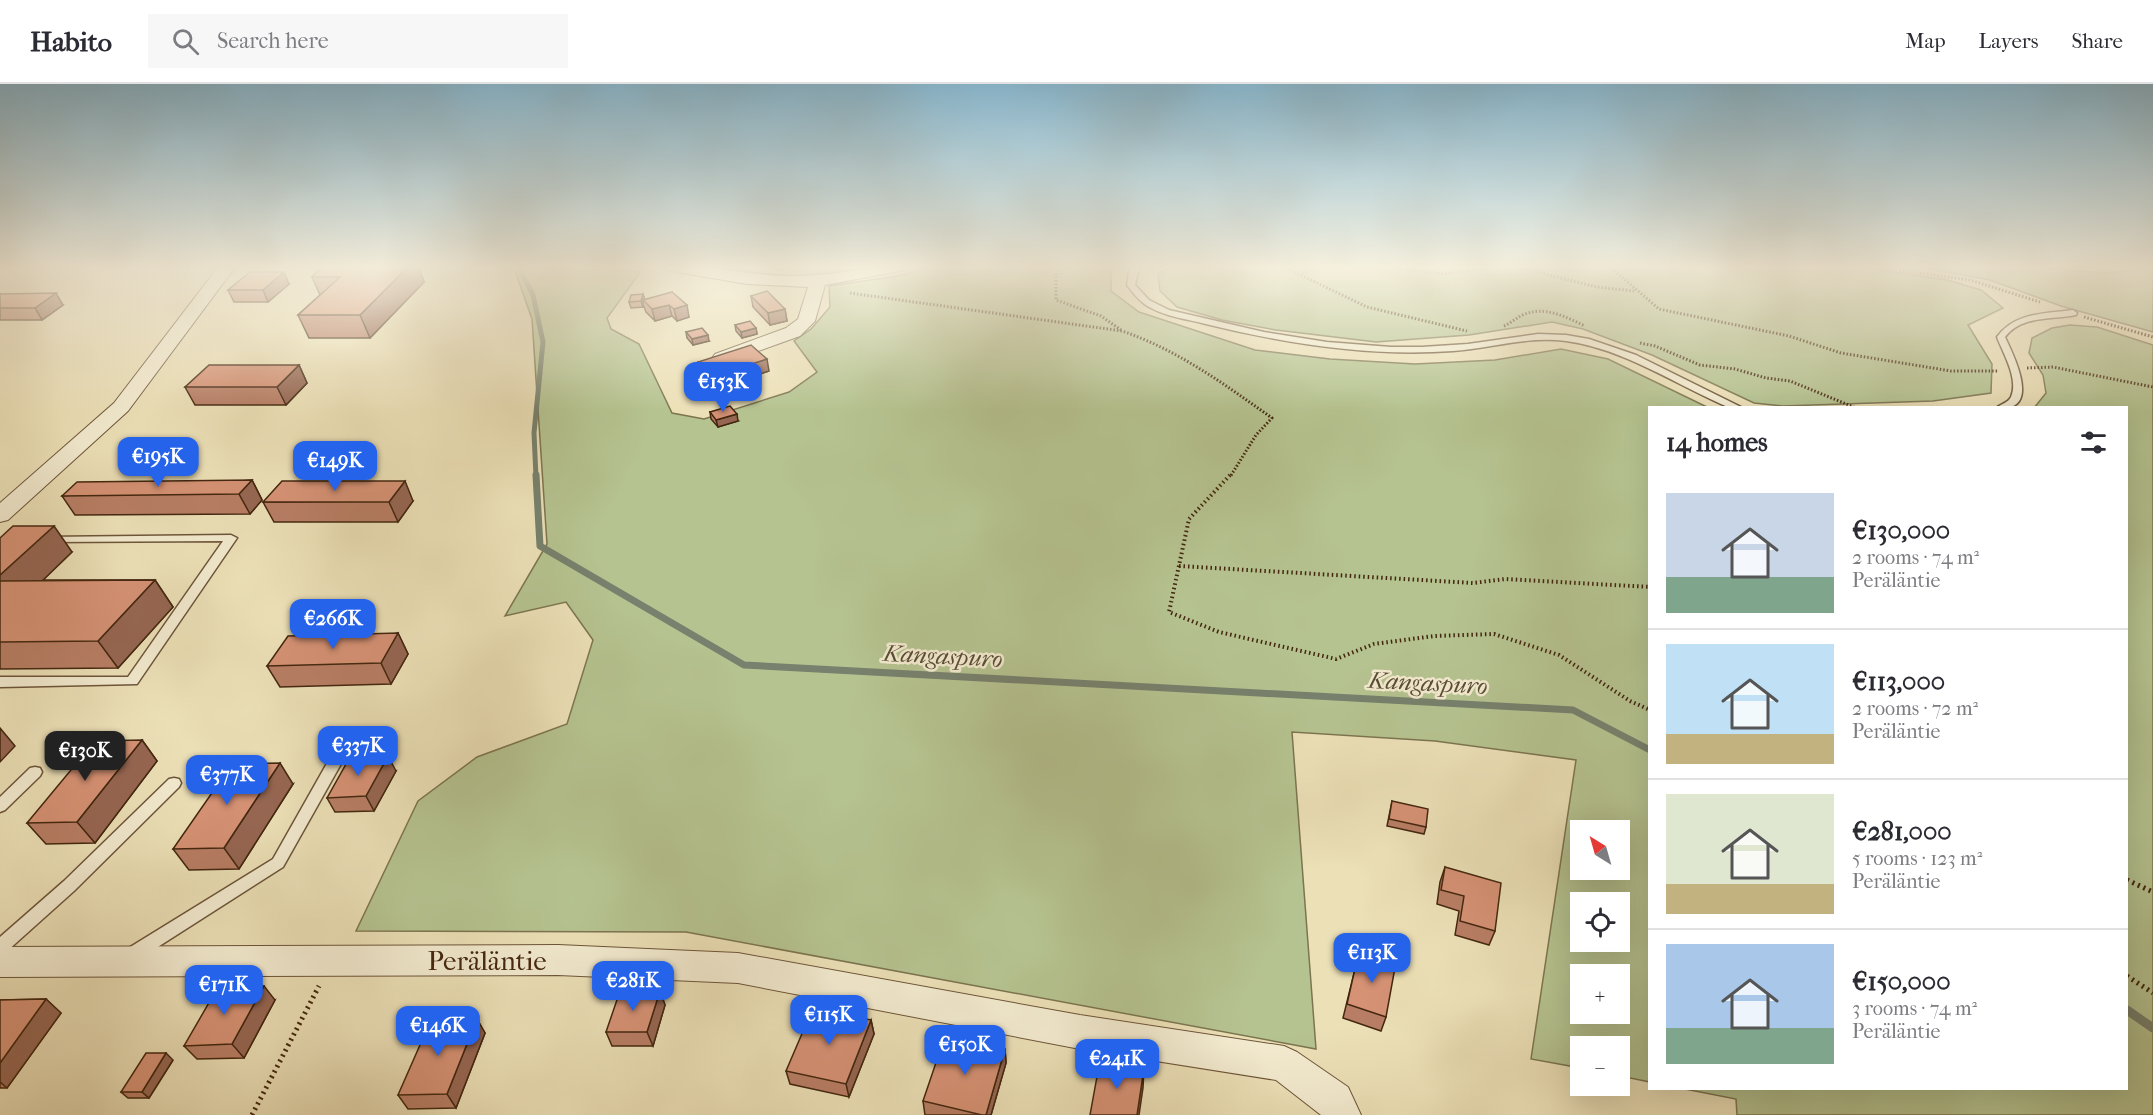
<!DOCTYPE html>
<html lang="en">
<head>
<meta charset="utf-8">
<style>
	body { margin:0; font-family:"IM FELL French Canon",serif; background:#f7f7f7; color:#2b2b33; height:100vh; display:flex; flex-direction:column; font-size:22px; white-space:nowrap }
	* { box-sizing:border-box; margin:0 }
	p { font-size:20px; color:#7c7c81 }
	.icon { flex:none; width:33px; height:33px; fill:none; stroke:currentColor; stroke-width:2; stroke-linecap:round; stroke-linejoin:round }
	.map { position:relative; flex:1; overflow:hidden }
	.side { position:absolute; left:1648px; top:322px; width:480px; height:684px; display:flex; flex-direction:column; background:#fff; border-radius:0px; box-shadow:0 6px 24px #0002 }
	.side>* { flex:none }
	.needle { width:39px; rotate:323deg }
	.controls { position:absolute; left:1570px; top:736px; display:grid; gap:12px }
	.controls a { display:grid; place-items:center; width:60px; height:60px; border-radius:0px; background:#fff; box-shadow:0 6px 24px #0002; font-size:30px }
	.price { position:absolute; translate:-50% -51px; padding:0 14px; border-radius:12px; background:#2563eb; color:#fff; font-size:20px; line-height:39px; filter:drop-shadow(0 2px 3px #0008) }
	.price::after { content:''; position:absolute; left:50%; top:36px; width:18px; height:14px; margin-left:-9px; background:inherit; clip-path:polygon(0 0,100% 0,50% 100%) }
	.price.active { background:#222; color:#fff }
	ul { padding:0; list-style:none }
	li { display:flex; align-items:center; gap:18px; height:150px; padding:0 18px }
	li+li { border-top:2px solid #e1e1e2 }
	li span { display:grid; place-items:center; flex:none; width:168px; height:120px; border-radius:0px; color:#555 }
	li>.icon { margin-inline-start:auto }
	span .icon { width:72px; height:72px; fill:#fffc; stroke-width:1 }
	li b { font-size:26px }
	h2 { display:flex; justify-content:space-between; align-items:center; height:72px; padding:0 18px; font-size:26px }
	header { display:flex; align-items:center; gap:36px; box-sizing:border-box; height:84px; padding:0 30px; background:#fff; border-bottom:2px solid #e1e1e2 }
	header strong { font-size:28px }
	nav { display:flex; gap:33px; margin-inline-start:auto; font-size:21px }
	.search { width:420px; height:54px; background:#f7f7f7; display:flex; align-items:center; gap:15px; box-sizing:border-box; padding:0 21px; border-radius:0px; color:#7c7c81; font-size:22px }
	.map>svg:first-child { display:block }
	.green { fill:#b5c390; stroke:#7c7550; stroke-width:1.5; fill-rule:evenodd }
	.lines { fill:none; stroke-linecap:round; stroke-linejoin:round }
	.stream-far2 { stroke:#77816d; stroke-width:5 }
	.stream-far1 { stroke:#77816d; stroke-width:7 }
	.stream { stroke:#77816d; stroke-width:9 }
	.service-casing { stroke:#6d5539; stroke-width:3 }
	.minor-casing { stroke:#6d5539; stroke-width:2 }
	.path-far2 { stroke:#43270f; stroke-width:3; stroke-dasharray:1.5 2; stroke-linecap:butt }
	.path-far1 { stroke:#43270f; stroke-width:4; stroke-dasharray:1.5 3; stroke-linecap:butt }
	.path { stroke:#43270f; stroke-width:5; stroke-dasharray:2 4; stroke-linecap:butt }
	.service { fill:#f3ebd0; fill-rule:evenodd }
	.minor { fill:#f3ebd0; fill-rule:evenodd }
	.wall { fill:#b87e65; stroke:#43270f; stroke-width:1.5 }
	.shaded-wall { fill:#966652; stroke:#43270f; stroke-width:1.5 }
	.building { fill:#d69275; stroke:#43270f; stroke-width:1.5 }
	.labels { text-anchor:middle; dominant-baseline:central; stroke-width:5; stroke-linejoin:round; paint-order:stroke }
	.water-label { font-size:24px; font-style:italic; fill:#584c36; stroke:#f3ebd0 }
	.near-street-label { font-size:27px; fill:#43270f; stroke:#f3ebd0 }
</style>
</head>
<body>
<header>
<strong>Habito</strong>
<div class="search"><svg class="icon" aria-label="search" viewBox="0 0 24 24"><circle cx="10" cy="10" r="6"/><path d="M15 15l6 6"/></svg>Search here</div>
<nav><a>Map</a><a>Layers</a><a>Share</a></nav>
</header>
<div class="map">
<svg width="2153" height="1031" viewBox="0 0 2153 1031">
	<rect width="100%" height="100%" fill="#ece0b7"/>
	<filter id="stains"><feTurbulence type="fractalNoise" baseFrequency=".00333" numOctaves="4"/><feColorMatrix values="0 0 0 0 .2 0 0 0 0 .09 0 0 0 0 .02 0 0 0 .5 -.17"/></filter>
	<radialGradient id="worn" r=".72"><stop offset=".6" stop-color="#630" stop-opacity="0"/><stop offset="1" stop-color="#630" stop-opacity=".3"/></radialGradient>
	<g class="green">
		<path d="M716,182H881C822,198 775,193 716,182Z"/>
		<path d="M934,182H1114L1111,184V207L1139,228L1255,266L1330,275L1415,280L1495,276L1561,265L1608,275L1709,324H1650V998L1620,992V963H1581V984L1531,975L1576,676L1435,657L1292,648L1316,965L686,848L356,847L418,717L477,673L567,640L593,556L566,518L505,532L547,460L532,235L514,184L641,187L607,234L611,245L639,260L672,329L704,335L789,308L817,288L794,257L811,245L830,223L829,202L898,192ZM1581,747H1620V786H1581ZM1581,819H1620V858H1581ZM1581,891H1620V930H1581Z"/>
		<polygon points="1173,182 1850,182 1947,196 1981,206 2003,224 1968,241 1992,280 1991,309 1933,317 1783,322 1754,319 1652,271 1583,245 1552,238 1469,251 1376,258 1276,246 1222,236 1177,223 1160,207 1158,190"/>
		<path d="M1918,182C1953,182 1989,181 2024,182C2068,185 2110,195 2153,182V248L2061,222L1990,196Z"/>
		<polygon points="2070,241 2097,243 2153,261 2153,1031 1737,1031 1736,1015 1685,1005 2127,1005 2127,324 2034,324 2046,309 2043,291 2029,269 2032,254 2052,244"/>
	</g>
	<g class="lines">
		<polyline class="stream-far2" points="518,182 533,211 543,258 534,349 536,393"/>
		<polyline class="stream-far1" points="536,391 540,462 744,581 1573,626 1650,666"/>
		<polyline class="stream" points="2127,926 2153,944"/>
		<g class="service-casing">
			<g id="service">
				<path d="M1130,182H1139L1135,201L1149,216L1169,226L1264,248L1327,258L1391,263H1422L1468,260L1538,250L1566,251L1589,255L1636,271L1743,324H1730C1676,301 1625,265 1566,257C1528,252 1491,264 1453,267C1370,273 1287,260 1206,240C1187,235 1167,233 1149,223C1140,218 1133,209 1127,201Z"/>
				<path d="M2073,226L2077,229L2076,231C2052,236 2022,231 2005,253C2012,268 2036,315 2011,323C2006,325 2001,324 1996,324C2001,320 2008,319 2011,313C2019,295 2003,269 1997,253C2015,228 2045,230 2073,226Z"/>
				<polygon points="231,451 237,454 137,600 0,603 0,593 128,593 223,457 49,458 45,457 43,455 45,453"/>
				<polygon points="348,650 353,651 355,655 283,783 139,875 133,877 127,875 125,870 127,865 273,775 343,651"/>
				<polygon points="35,683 40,684 42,688 40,692 5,726 0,728 0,713 30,684"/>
				<polygon points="174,694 179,695 181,699 179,703 74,807 6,868 0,870 0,853 64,797 169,695"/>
			</g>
		</g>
		<g class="minor-casing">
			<g id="minor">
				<polygon points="219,182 236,182 128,327 8,436 0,438 0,419 114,319"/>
				<path d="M663,182C677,182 691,181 705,183C733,186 760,192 788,192C829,193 868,182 908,182L906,186L825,201L815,237L800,252L722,280L715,278L712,274L715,270L786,244L798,235L808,203L747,200L671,187Z"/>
				<polygon points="558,861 738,869 1080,931 1284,962 1297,968 1348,1003 1361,1031 1321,1031 1276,996 1080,965 738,899 558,891 0,893 0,863"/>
			</g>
		</g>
		<g class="path-far2">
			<polyline points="1056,182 1056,216 1101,232 1121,246"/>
			<polyline points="1282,182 1367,223 1467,247"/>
			<polyline points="1379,182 1444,190 1499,182"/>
			<polyline points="1513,182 1597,203 1635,207"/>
			<polyline points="1609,182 1659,225 1789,252 1841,269 1951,287 1999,287"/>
			<polyline points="1868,182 1970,196 2040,218"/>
			<polyline points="1302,189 1325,182"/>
			<path d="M850,209L1122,247C1178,266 1224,300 1272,334L1256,351L1230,393"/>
			<polyline points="2084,233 2153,253"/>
			<path d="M1504,242C1511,239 1517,233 1525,230C1546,222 1566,233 1585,242"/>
			<polyline points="1640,259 1655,262 1700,281 1735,285 1766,294 1790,297 1856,324"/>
			<polyline points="2027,284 2053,283 2153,303"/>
		</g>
		<g class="path-far1">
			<polyline points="1230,391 1189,435 1169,528 1219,548 1336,575 1374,560 1434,552 1494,550 1559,571 1630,617 1650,626"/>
			<polyline points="1179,482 1473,499 1505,495 1650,503"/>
		</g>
		<g class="path">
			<polyline points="2127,796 2153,808"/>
			<polyline points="2127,892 2153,909"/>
			<polyline points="252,1031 319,902"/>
		</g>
		<use href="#service" class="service"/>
		<use href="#minor" class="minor"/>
	</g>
	<g class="wall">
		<polygon points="323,182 418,182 424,198 370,254 309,254 298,231 320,211 312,193"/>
		<polygon points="289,200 268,218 234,218 228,206"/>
		<polygon points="672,208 689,233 677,237 672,232 655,237 646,228 643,220 643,223 631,224 629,218 643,210 645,216"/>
		<polygon points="0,210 63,221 42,236 0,236"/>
		<polygon points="751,212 785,225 787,237 770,241 753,223"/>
		<polygon points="735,241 756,244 757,250 742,254 736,247"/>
		<polygon points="686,248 709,257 693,261 687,254"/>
		<polygon points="698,278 769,287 732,299 734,307 720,310 719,304 716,305 701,290"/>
		<polygon points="299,281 307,299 286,321 195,321 185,303"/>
		<polygon points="710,328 738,337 718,343 711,335"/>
		<polygon points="252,396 262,416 250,430 75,431 62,412"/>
		<polygon points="413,417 398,438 274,438 263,418"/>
		<polygon points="0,454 72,468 43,496 155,496 173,523 118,584 0,585"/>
		<polygon points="398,549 408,570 391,600 280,603 267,582"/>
		<polygon points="142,656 157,677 95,759 46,760 27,739"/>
		<polygon points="396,687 374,727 335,728 327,714"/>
		<polygon points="293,700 239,785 189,786 173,765"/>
		<polygon points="1392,717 1426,743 1424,750 1387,742"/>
		<polygon points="1445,783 1495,847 1489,861 1455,851 1459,827 1437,820 1440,798"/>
		<polygon points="1356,881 1386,933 1381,947 1343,934"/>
		<polygon points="660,907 665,921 653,962 612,962 606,948"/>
		<polygon points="46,915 61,929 7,1004 0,1004 0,916"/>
		<polygon points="275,916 244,974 197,975 184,962"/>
		<polygon points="477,935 485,949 456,1024 408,1025 398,1011"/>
		<polygon points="871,936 874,950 849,1013 790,1000 786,987"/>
		<polygon points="1005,965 1006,979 991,1031 925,1031 923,1017"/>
		<polygon points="173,976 149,1014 128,1014 121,1008"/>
	</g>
	<g class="shaded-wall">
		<polygon points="409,182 418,182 424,198 370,254 360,231"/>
		<polygon points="284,188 289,200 268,218 263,206"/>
		<polygon points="56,209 63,221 42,236 35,224"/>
		<polygon points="643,210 645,216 643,216 643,223 641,217"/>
		<polygon points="669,221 672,232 655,237 652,225"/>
		<polygon points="687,221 689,233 677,237 674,225"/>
		<polygon points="785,225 787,237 770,241 768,229"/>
		<polygon points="756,244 757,250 742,254 741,248"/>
		<polygon points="708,251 709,257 693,261 692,255"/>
		<polygon points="767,275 769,287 721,303 733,301 734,307 720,310 719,304 716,305 713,292"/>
		<polygon points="299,281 307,299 286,321 277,303"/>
		<polygon points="737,330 738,337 718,343 716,336"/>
		<polygon points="252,396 262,416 250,430 239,410"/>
		<polygon points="405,397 413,417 398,438 389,418"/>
		<polygon points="54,442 72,468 14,524 0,505 0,491"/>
		<polygon points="155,496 173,523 118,584 98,557"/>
		<polygon points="398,549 408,570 391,600 381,579"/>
		<polygon points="0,644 15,662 0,678"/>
		<polygon points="142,656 157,677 95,759 77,738"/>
		<polygon points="388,672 396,687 374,727 366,712"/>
		<polygon points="280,679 293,700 239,785 224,764"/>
		<polygon points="264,902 275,916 244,974 232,960"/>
		<polygon points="660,907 665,921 653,962 647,948"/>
		<polygon points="46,915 61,929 7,1004 0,998 0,979"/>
		<polygon points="477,935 485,949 456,1024 447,1010"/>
		<polygon points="871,936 874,950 849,1013 846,1000"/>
		<polygon points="1005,965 1006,979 991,1031 986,1031"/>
		<polygon points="166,969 173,976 149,1014 142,1008"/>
		<polygon points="1144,984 1143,1004 1139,1031 1137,1031"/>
	</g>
	<g class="building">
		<polygon points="323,182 409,182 360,231 298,231 340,193 312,193"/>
		<polygon points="250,188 284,188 263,206 228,206"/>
		<polygon points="767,207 785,225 768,229 751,212"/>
		<polygon points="672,208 687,221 674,225 669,221 652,225 643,216"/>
		<polygon points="56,209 35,224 0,224 0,210"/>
		<polygon points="643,210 641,217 629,218 631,211"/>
		<polygon points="750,237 756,244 741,248 735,241"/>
		<polygon points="702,244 708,251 692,255 686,248"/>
		<polygon points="751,261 767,275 713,292 698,278"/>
		<polygon points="209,281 299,281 277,303 185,303"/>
		<polygon points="731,296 733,301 719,303 718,298"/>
		<polygon points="730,322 737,330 716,336 710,328"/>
		<polygon points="252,396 239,410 62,412 77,398"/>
		<polygon points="282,397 405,397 389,418 263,418"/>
		<polygon points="13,442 54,442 0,491 0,454"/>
		<polygon points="155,496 98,557 0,558 0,497"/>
		<polygon points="398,549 381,579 267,582 288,552"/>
		<polygon points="142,656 77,738 27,739 95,657"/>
		<polygon points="388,672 366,712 327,714 350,673"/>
		<polygon points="280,679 224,764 173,765 232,680"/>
		<polygon points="1392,717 1428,725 1426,743 1389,735"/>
		<polygon points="1445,783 1501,799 1495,847 1460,837 1464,812 1441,806"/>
		<polygon points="1359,867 1396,878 1386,933 1347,920"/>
		<polygon points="264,902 232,960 184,962 218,903"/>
		<polygon points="620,907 660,907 647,948 606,948"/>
		<polygon points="46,915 0,979 0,916"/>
		<polygon points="813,924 871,936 846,1000 786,987"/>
		<polygon points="477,935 447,1010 398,1011 431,936"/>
		<polygon points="945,952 1005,965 986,1031 982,1031 923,1017"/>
		<polygon points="146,969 166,969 142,1008 121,1008"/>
		<polygon points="1100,976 1144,984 1137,1031 1090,1031"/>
	</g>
	<linearGradient id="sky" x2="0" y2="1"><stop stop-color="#88b8d0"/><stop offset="0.56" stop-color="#f6f1df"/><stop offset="1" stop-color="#f6f1df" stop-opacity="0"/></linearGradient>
	<rect width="2153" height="327" fill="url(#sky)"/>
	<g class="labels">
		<g class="water-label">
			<text transform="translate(943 572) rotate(3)">Kangaspuro</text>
			<text transform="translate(1428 599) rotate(3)">Kangaspuro</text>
		</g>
		<g class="near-street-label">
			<text x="487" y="877">Peräläntie</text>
		</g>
	</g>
	<rect width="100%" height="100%" filter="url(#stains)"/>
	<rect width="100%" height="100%" fill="url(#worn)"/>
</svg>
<div class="controls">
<a><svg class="needle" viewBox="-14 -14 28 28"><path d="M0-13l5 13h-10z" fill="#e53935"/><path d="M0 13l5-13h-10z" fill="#7c7c81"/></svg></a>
<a><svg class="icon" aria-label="locate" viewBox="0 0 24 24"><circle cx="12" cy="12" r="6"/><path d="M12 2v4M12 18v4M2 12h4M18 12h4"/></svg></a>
<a>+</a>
<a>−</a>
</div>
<b class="price" style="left:723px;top:329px">€153K</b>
<b class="price" style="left:158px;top:404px">€195K</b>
<b class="price" style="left:335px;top:408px">€149K</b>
<b class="price" style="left:333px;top:566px">€266K</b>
<b class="price" style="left:358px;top:693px">€337K</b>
<b class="price active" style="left:85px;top:698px">€130K</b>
<b class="price" style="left:227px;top:722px">€377K</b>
<b class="price" style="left:1372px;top:900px">€113K</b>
<b class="price" style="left:633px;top:928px">€281K</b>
<b class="price" style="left:224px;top:932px">€171K</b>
<b class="price" style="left:829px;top:962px">€115K</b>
<b class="price" style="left:438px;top:973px">€146K</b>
<b class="price" style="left:965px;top:992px">€150K</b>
<b class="price" style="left:1117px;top:1006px">€241K</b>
<section class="side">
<h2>14 homes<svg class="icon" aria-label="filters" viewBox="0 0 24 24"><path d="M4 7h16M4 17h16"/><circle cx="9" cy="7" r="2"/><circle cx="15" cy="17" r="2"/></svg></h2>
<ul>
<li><span style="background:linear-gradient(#c9d6e8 70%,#7fa58c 0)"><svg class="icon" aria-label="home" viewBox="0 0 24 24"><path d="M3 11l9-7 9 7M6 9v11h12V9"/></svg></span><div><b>€130,000</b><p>2 rooms · 74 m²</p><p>Peräläntie</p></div></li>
<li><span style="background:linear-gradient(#bfe0f5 75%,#c2b280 0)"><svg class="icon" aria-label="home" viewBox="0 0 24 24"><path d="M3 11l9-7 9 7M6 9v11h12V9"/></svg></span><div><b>€113,000</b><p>2 rooms · 72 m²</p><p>Peräläntie</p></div></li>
<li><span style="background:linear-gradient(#dfe7d0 75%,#c2b280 0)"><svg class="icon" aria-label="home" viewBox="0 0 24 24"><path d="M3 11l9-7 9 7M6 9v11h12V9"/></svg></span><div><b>€281,000</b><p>5 rooms · 123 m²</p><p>Peräläntie</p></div></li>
<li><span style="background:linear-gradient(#a9c7e8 70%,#7fa58c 0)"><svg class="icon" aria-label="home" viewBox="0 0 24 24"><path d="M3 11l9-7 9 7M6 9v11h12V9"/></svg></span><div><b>€150,000</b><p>3 rooms · 74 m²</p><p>Peräläntie</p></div></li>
</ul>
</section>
</div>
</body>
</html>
